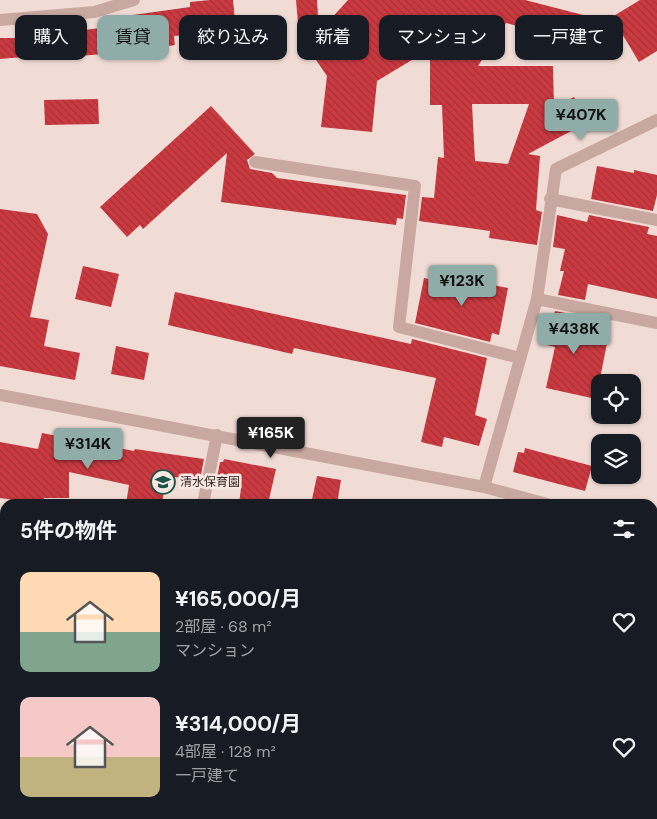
<!DOCTYPE html>
<html lang="ja">
<head>
<meta charset="utf-8">
<style>
	body { margin:0; font-family:"DM Sans","Noto Sans JP",sans-serif; background:#20242c; color:#f1f3f6; height:100vh; display:flex; flex-direction:column; font-size:19px; white-space:nowrap }
	* { box-sizing:border-box; margin:0 }
	p { font-size:16px; color:#9ea1a6 }
	.icon { flex:none; width:28px; height:28px; fill:none; stroke:currentColor; stroke-width:2; stroke-linecap:round; stroke-linejoin:round }
	.map { position:relative; flex:1; overflow:hidden }
	.side { position:absolute; left:0px; top:499px; width:658px; height:321px; display:flex; flex-direction:column; background:#171b24; border-radius:15px 15px 0 0; box-shadow:0 1px 4px #0004 }
	.side>* { flex:none }
	.hud { position:absolute; left:15px; top:15px; width:628px; height:45px; display:flex; gap:10px }
	.fabs { position:absolute; left:591px; top:374px; display:grid; gap:10px }
	.fabs a { display:grid; place-items:center; width:50px; height:50px; border-radius:10px; background:#171b24; box-shadow:0 1px 4px #0004; font-size:25px }
	.price { position:absolute; translate:-50% -42px; padding:0 11px; border-radius:5px; background:#90aca8; color:#111; font-size:16px; line-height:32px; filter:drop-shadow(0 1px 2px #0008) }
	.price::after { content:''; position:absolute; left:50%; top:30px; width:15px; height:11px; margin-left:-8px; background:inherit; clip-path:polygon(0 0,100% 0,50% 100%) }
	.price.selected { background:#222; color:#fff }
	ul { padding:0; list-style:none }
	li { display:flex; align-items:center; gap:15px; height:125px; padding:0 20px }
	li span { display:grid; place-items:center; flex:none; width:140px; height:100px; border-radius:10px; color:#555 }
	li>.icon { margin-inline-start:auto }
	span .icon { width:60px; height:60px; fill:#fffc; stroke-width:1 }
	li b { font-size:21px }
	h2 { display:flex; justify-content:space-between; align-items:center; height:60px; padding:0 20px; font-size:21px }
	.chip { padding:0 18px; border-radius:10px; background:#171b24; box-shadow:0 1px 4px #0004; font-size:18px; line-height:45px }
	.chip.selected { background:#90aca8; color:#111 }
	.map>svg:first-child { display:block }
	.building { fill:url(#building-back-hatch); fill-rule:evenodd }
	.lines { fill:none; stroke-linecap:round; stroke-linejoin:round }
	.street { stroke:#c9a8a1; stroke-width:12 }
	.labels { text-anchor:middle; dominant-baseline:central; stroke-width:5; stroke-linejoin:round; paint-order:stroke }
	.poi-label { font-size:12px; fill:#342524; stroke:#f9e7e2; text-anchor:start }
</style>
</head>
<body>
<div class="map">
<svg width="657" height="819" viewBox="0 0 657 819">
	<defs>
		<pattern id="building-back-hatch" width="6" height="6" patternUnits="userSpaceOnUse" patternTransform="scale(1.25)"><rect width="6" height="6" fill="#cb3a41"/><path d="M-1 5l2 2M0 0l6 6M5-1l2 2" fill="none" stroke="#a63136"/></pattern>
	</defs>
	<rect width="100%" height="100%" fill="#f1dcd5"/>
	<g class="building">
		<polygon points="210,0 233,0 236,30 174,36 175,45 138,51 80,56 80,52 0,59 0,38 16,38 15,31 58,28 59,33 134,24 133,15 190,7 190,2"/>
		<path d="M296,0H317L319,32L348,0H525L583,15L576,42L506,23L478,66H553L554,108L574,97L588,122L528,154L540,156L536,210L542,212L537,245L489,238L490,231L419,221L422,197L434,198L438,157L444,158L442,105H430V49L377,81L372,132L321,127L327,76L299,35ZM472,104H529L508,164L475,161Z"/>
		<polygon points="640,0 657,0 657,51 639,62 612,17"/>
		<polygon points="98,99 99,124 45,125 44,100"/>
		<polygon points="211,106 255,154 247,160 250,169 272,173 277,178 406,195 403,219 397,218 396,225 221,202 227,153 143,229 140,225 127,237 100,207"/>
		<polygon points="597,166 634,173 634,170 657,175 657,195 653,211 591,199"/>
		<polygon points="0,209 37,214 48,234 30,317 49,320 44,346 80,353 75,380 0,366"/>
		<polygon points="557,215 587,222 589,215 649,227 647,234 657,236 657,299 588,284 585,300 558,295 564,271 560,271 565,249 553,247"/>
		<polygon points="83,266 119,274 111,307 75,299"/>
		<polygon points="430,273 508,288 499,335 492,333 490,342 415,323 424,278 429,279"/>
		<polygon points="175,292 411,344 412,339 487,358 475,415 487,419 479,446 444,437 442,447 421,442 436,378 294,348 292,354 168,325"/>
		<polygon points="555,311 581,316 579,327 609,333 596,399 546,388 555,347 539,343 545,319 552,321"/>
		<polygon points="116,346 149,353 144,380 111,374"/>
		<polygon points="42,433 134,451 135,449 204,459 200,480 166,476 162,504 126,504 129,485 69,472 69,498 44,498 42,504 0,498 0,442 38,449"/>
		<polygon points="525,448 592,466 585,491 513,472 518,452 524,453"/>
		<polygon points="224,459 276,469 268,504 239,504 241,488 216,483 220,462 223,462"/>
		<polygon points="317,476 341,480 337,504 311,504"/>
	</g>
	<g class="lines">
		<g class="street">
			<polyline points="0,20 94,12 134,0"/>
			<polyline points="255,162 415,186 399,327 520,358"/>
			<polyline points="550,199 657,220"/>
			<polyline points="537,299 657,323"/>
			<polyline points="0,395 484,487 547,504"/>
			<polyline points="484,487 537,299 556,169 657,120"/>
			<polyline points="203,504 217,435"/>
			<polyline points="652,530 657,531"/>
			<polyline points="0,610 5,611"/>
			<polyline points="652,765 657,767"/>
			<polyline points="139,819 140,815"/>
			<polyline points="414,819 416,815"/>
		</g>
	</g>
	<defs>
		<g id="school-ring" transform="scale(1.25)"><circle r="9.5" fill="#f9e7e2" stroke="#195648" stroke-width="1.5"/><path d="M0-5L7-2L0 1L-7-2ZM-4 1L0 2.5L4 1V4Q0 6-4 4Z" fill="#195648"/></g>
	</defs>
	<g fill-rule="evenodd">
		<use href="#school-ring" x="163" y="482"/>
	</g>
	<g class="labels">
		<g class="poi-label">
			<text x="180" y="482">清水保育園</text>
		</g>
	</g>
</svg>
<div class="fabs">
<a><svg class="icon" aria-label="locate" viewBox="0 0 24 24"><circle cx="12" cy="12" r="6"/><path d="M12 2v4M12 18v4M2 12h4M18 12h4"/></svg></a>
<a><svg class="icon" aria-label="layers" viewBox="0 0 24 24"><path d="M12 4l9 5-9 5-9-5zM3 14l9 5 9-5"/></svg></a>
</div>
<b class="price" style="left:581px;top:141px">¥407K</b>
<b class="price" style="left:462px;top:307px">¥123K</b>
<b class="price" style="left:574px;top:355px">¥438K</b>
<b class="price selected" style="left:271px;top:459px">¥165K</b>
<b class="price" style="left:88px;top:470px">¥314K</b>
<div class="hud">
<a class="chip">購入</a>
<a class="chip selected">賃貸</a>
<a class="chip">絞り込み</a>
<a class="chip">新着</a>
<a class="chip">マンション</a>
<a class="chip">一戸建て</a>
</div>
<section class="side">
<h2>5件の物件<svg class="icon" aria-label="filters" viewBox="0 0 24 24"><path d="M4 7h16M4 17h16"/><circle cx="9" cy="7" r="2"/><circle cx="15" cy="17" r="2"/></svg></h2>
<ul>
<li><span style="background:linear-gradient(#ffd9b3 60%,#7fa58c 0)"><svg class="icon" aria-label="home" viewBox="0 0 24 24"><path d="M3 11l9-7 9 7M6 9v11h12V9"/></svg></span><div><b>¥165,000/月</b><p>2部屋 · 68 m²</p><p>マンション</p></div><svg class="icon" aria-label="heart" viewBox="0 0 24 24"><path d="M12 20l-8-8c-3-5 5-10 8-4 3-6 11-1 8 4z"/></svg></li>
<li><span style="background:linear-gradient(#f6c9c9 60%,#c2b280 0)"><svg class="icon" aria-label="home" viewBox="0 0 24 24"><path d="M3 11l9-7 9 7M6 9v11h12V9"/></svg></span><div><b>¥314,000/月</b><p>4部屋 · 128 m²</p><p>一戸建て</p></div><svg class="icon" aria-label="heart" viewBox="0 0 24 24"><path d="M12 20l-8-8c-3-5 5-10 8-4 3-6 11-1 8 4z"/></svg></li>
</ul>
</section>
</div>
</body>
</html>
